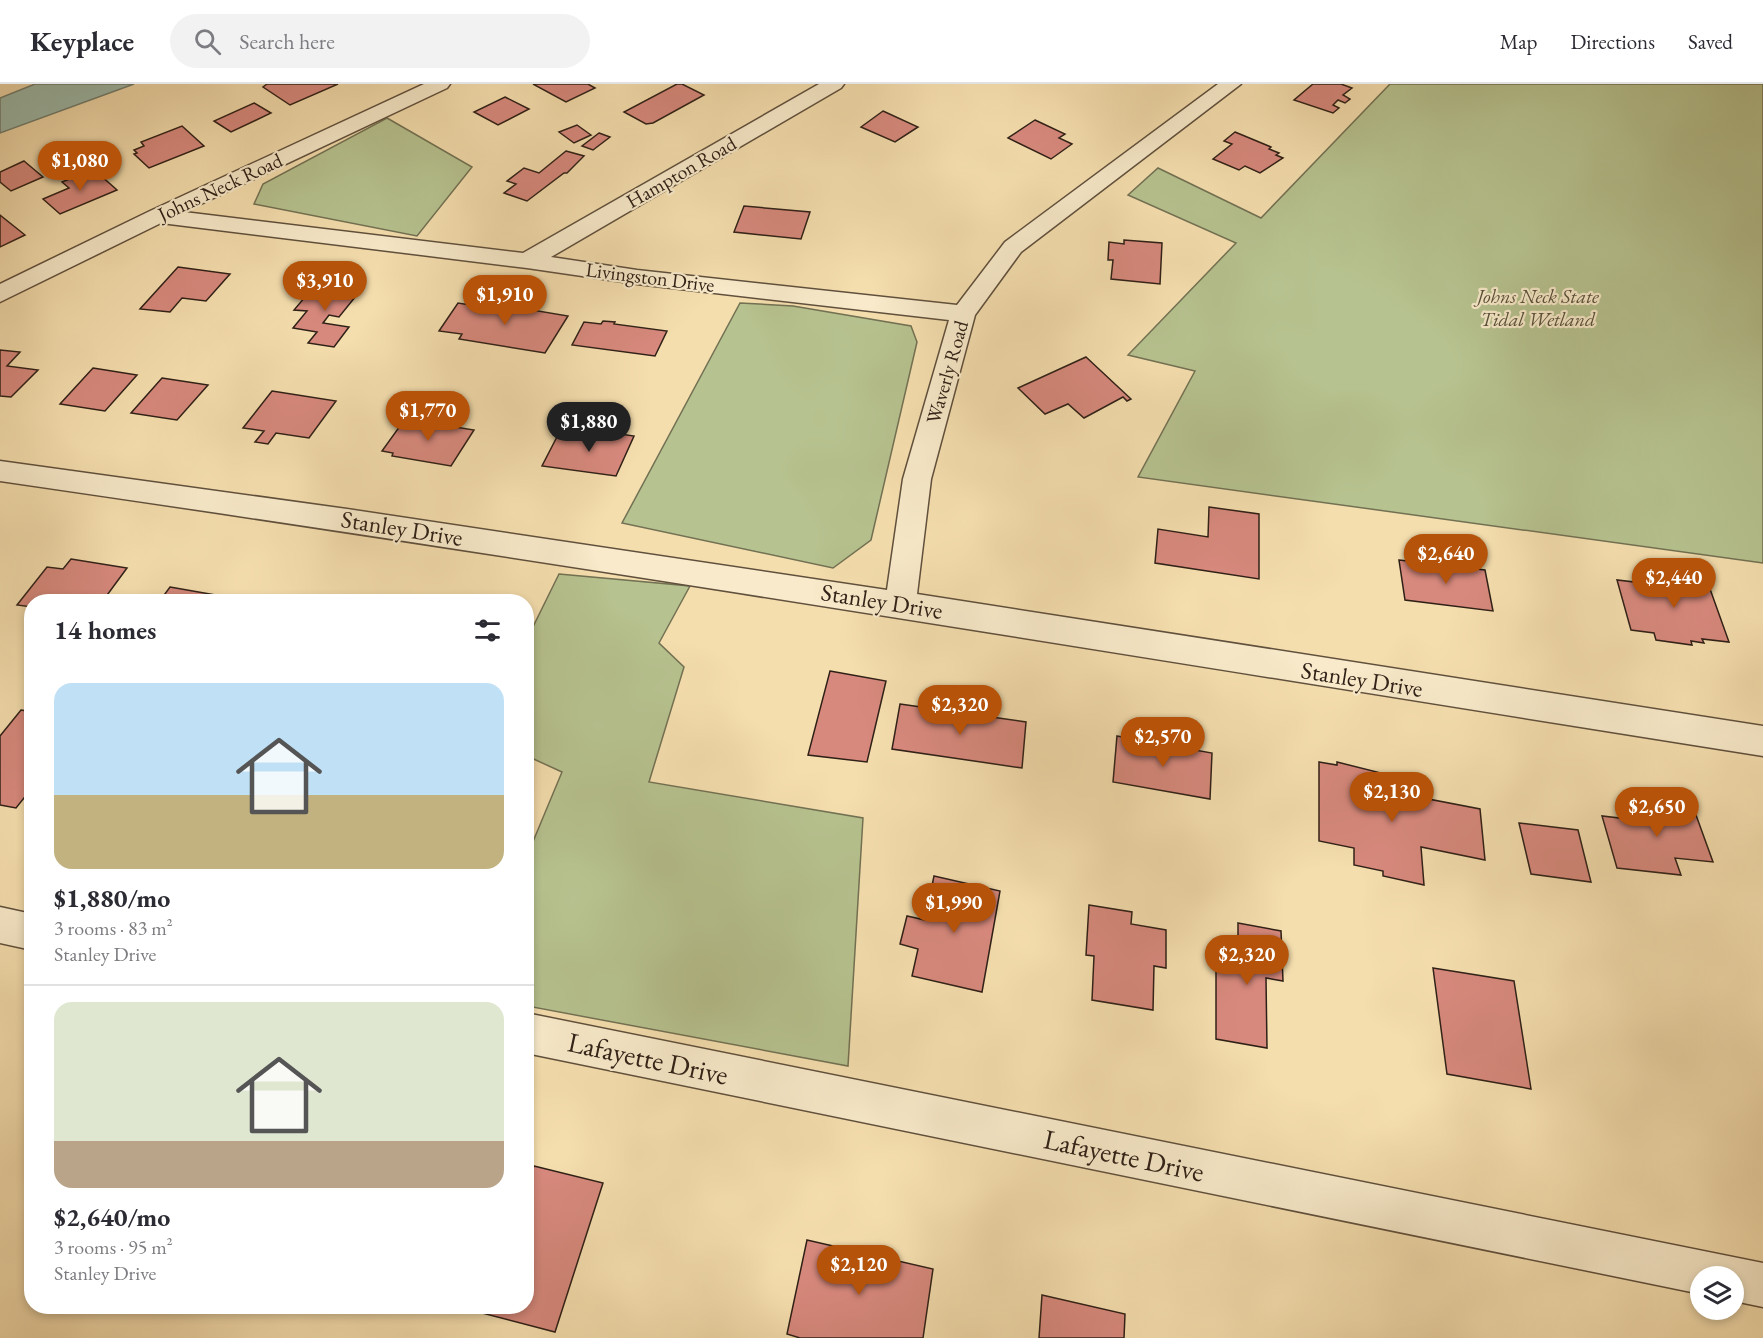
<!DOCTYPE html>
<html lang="en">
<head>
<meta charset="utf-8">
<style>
	body { margin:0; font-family:"EB Garamond",serif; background:#f2f2f3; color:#2b2b33; height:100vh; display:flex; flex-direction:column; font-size:22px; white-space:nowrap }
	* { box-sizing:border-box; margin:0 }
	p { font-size:20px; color:#7c7c81 }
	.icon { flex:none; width:33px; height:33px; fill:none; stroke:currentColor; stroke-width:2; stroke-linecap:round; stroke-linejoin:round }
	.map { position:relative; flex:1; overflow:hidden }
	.details { position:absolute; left:24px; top:510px; width:510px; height:720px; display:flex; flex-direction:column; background:#fff; border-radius:24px; box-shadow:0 3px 9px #0003 }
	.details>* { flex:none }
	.tools { position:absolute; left:1690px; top:1182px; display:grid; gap:12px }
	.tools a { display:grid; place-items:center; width:54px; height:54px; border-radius:50%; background:#fff; box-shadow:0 3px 9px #0003; font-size:30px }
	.price { position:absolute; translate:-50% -51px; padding:0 14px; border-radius:21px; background:#b45309; color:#fff; font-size:20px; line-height:39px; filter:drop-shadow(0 2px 3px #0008) }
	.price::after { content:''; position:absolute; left:50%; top:36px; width:18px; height:14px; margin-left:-9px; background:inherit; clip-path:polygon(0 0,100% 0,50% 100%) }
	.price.active { background:#222; color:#fff }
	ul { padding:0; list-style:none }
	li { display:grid; align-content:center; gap:12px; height:318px; padding:0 30px }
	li+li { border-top:2px solid #e1e1e2 }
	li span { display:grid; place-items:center; height:186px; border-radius:18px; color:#555 }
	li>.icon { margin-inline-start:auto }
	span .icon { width:108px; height:108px; fill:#fffc; stroke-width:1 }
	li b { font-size:26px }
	h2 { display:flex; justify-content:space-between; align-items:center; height:72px; padding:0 30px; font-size:26px }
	header { display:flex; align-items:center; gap:36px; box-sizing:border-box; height:84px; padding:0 30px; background:#fff; border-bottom:2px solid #e1e1e2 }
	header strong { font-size:28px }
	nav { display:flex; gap:33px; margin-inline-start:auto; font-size:21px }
	.search { width:420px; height:54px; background:#f2f2f3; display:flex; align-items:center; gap:15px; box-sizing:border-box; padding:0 21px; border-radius:33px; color:#7c7c81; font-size:22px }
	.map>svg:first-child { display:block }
	.green { fill:#b6c28f; stroke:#727153; stroke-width:1.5 }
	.water { fill:#9cbcac; stroke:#707e70; stroke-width:1.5 }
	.building { fill:#d7897d; stroke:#2f2017; stroke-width:1.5 }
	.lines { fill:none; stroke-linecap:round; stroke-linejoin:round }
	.street-casing { stroke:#60503d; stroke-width:3 }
	.street { fill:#f8eaca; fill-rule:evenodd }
	.labels { text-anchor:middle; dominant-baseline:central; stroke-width:4.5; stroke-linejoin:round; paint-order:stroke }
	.far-street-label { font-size:20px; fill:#2f2017; stroke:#f8eaca }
	.far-park-label { font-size:20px; font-style:italic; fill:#58513b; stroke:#f8eaca }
	.street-label { font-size:24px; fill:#2f2017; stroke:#f8eaca }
	.near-street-label { font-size:28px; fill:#2f2017; stroke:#f8eaca }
</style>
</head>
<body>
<header>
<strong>Keyplace</strong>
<div class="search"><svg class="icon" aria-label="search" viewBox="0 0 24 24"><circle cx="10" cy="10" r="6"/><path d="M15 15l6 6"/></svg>Search here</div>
<nav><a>Map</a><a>Directions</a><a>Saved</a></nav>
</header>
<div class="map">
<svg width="1763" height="1254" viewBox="0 0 1763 1254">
	<rect width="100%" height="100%" fill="#f5deae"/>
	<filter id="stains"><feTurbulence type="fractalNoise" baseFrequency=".00333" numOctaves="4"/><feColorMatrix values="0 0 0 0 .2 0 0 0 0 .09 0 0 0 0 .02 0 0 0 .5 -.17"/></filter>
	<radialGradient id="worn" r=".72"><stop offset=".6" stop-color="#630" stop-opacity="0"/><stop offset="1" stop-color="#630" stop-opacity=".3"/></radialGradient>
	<g class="green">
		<polygon points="1390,0 1763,0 1763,479 1138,393 1195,287 1128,271 1236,159 1128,111 1158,84 1261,134"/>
		<polygon points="387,34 472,83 417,152 254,120 263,100"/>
		<polygon points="740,219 793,222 911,242 917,258 871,456 833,484 622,439"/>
		<polygon points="559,490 690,502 659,559 684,583 649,698 863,734 848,982 527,922 527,772 562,688 527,672 527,555"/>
	</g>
	<polygon class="water" points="35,0 134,0 0,49 0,14"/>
	<g class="building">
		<polygon points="267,0 338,0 290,21 263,3"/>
		<polygon points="533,0 588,0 595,4 566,18"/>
		<polygon points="677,0 682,0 704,11 653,39 646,40 624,28"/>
		<polygon points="1313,0 1341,0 1352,4 1343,11 1350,15 1345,19 1338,16 1333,21 1339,24 1333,29 1294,16"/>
		<polygon points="505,13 529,25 498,41 474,28"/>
		<polygon points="254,19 271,29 231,48 214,37"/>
		<polygon points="883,27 918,43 895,58 861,43"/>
		<polygon points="1035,36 1065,50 1059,54 1072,60 1051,75 1008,54"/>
		<polygon points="577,41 591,51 574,59 559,48"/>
		<polygon points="182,42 204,62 149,84 134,70 137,69 134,66 144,62 141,58"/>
		<polygon points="1235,48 1271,63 1269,65 1279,69 1276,71 1283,74 1260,89 1245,82 1239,86 1213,75 1232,60 1224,57"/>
		<polygon points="599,49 610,53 593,66 582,62"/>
		<polygon points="566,67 584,72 567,89 564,89 527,117 504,109 516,100 507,97 524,84 539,89"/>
		<polygon points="24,77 43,93 11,107 0,98 0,88"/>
		<polygon points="89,87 97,93 100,91 117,106 60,130 43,115 69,104 62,98"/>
		<polygon points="744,122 810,128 801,155 734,148"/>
		<polygon points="0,131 25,151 0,163"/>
		<polygon points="1124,156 1162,159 1160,200 1111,195 1113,176 1108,176 1109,158 1124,160"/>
		<polygon points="178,183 230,190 206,217 182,214 170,228 140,225"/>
		<polygon points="334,198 346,200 343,204 360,207 339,233 329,231 323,239 349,243 334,263 308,259 317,248 293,244 307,227 294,226 316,200 330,202"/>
		<polygon points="494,217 528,222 526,225 568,232 545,269 459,255 462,250 439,247 458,219 489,224"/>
		<polygon points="603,237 615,238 614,240 667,247 655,272 572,261 584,238 601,240"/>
		<polygon points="0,266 20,268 7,282 38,286 11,313 0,312"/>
		<polygon points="1086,273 1131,315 1127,317 1123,313 1084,334 1068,320 1045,330 1018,304"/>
		<polygon points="93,284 137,291 105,327 60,320"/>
		<polygon points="162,294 208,301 177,336 131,329"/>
		<polygon points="272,307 336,317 309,354 276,349 268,360 255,358 264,347 243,344"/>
		<polygon points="405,335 474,346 451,382 392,372 393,369 382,367"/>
		<polygon points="560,347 612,354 614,349 634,352 616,392 542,382"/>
		<polygon points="1209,423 1259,430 1259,495 1155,479 1158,445 1208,453"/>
		<polygon points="71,475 127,484 102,518 32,518 32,523 17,521 47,483 63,485"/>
		<polygon points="1399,476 1485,486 1493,527 1405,516"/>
		<polygon points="1663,486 1705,491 1729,558 1702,555 1704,559 1691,557 1692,561 1656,556 1654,549 1631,546 1617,496 1668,502"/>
		<polygon points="170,503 244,516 159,518"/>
		<polygon points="830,587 886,597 867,678 808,671"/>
		<polygon points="900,620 1026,638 1022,684 892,665"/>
		<polygon points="21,626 32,628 32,704 16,724 0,721 0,652"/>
		<polygon points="1117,652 1212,669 1210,715 1113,698"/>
		<polygon points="1319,678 1337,681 1337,678 1381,689 1382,706 1480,725 1485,776 1421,763 1424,801 1383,792 1383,787 1354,781 1354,764 1319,757"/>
		<polygon points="1638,714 1692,720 1713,778 1675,774 1681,791 1617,784 1602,732 1645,737"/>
		<polygon points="1519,739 1578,746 1591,798 1531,790"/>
		<polygon points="934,792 1000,807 982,908 912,892 918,865 900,860 907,832 925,836"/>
		<polygon points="1089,821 1132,828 1131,840 1166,846 1166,884 1154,882 1153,926 1092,916 1094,872 1086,871"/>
		<polygon points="1238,839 1281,847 1283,897 1266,894 1267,964 1216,955 1216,869 1238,873"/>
		<polygon points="1433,884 1514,897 1531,1005 1447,990"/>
		<polygon points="534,1082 603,1099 555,1248 482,1229 484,1222 526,1222 526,1103"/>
		<polygon points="807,1156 933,1185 923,1254 800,1254 787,1250"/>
		<polygon points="1042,1211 1125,1230 1124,1254 1039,1254"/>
	</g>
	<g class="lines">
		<g class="street-casing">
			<g id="street">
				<path d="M424,0H450L447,4L184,128L523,169L819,0H844L841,4L551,173L637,186L957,221L1005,158L1218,0H1241L1021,168L975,231L931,395L917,510L1763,642V672C1176,579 589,482 0,397V377L347,425L887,506L903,395L949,236L637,200L527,184L161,139L0,218V200L150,127Z"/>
				<polygon points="0,823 32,830 32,866 0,859"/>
				<polygon points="526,929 1763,1179 1763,1223 1734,1217 1734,1192 1701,1192 1701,1210 526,969"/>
			</g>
		</g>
		<use href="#street" class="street"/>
	</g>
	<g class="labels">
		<g class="far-street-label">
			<text transform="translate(681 88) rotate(-30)">Hampton Road</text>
			<text transform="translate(220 103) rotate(-25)">Johns Neck Road</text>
			<text transform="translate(650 193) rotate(7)">Livingston Drive</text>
			<text transform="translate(947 288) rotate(-74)">Waverly Road</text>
		</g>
		<g class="far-park-label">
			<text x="1538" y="212">Johns Neck State<tspan x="1538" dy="23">Tidal Wetland</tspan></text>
		</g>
		<g class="street-label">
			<text transform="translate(402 444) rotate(9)">Stanley Drive</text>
			<text transform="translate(882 517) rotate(9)">Stanley Drive</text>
			<text transform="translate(1362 595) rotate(9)">Stanley Drive</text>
		</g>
		<g class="near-street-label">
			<text transform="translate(648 974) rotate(12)">Lafayette Drive</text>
			<text transform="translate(1124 1071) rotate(12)">Lafayette Drive</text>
		</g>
	</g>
	<rect width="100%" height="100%" filter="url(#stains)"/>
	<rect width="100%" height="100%" fill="url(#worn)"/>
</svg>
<div class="tools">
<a><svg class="icon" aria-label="layers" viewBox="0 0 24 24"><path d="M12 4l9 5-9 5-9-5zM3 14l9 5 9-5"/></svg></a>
</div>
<b class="price" style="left:80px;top:108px">$1,080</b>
<b class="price" style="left:325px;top:228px">$3,910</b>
<b class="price" style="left:505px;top:242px">$1,910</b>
<b class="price" style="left:428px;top:358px">$1,770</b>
<b class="price active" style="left:589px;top:369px">$1,880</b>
<b class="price" style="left:1446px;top:501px">$2,640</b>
<b class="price" style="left:1674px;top:525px">$2,440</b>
<b class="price" style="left:960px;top:652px">$2,320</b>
<b class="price" style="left:1163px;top:684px">$2,570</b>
<b class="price" style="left:1392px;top:739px">$2,130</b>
<b class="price" style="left:1657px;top:754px">$2,650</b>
<b class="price" style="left:954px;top:850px">$1,990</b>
<b class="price" style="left:1247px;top:902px">$2,320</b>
<b class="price" style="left:859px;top:1212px">$2,120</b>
<section class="details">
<h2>14 homes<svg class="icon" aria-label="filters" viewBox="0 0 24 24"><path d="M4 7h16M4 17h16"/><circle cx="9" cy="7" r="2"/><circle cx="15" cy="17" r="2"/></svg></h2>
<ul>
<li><span style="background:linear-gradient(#bfe0f5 60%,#c2b280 0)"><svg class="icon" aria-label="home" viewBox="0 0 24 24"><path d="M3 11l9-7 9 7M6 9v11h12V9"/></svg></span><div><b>$1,880/mo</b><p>3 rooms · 83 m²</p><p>Stanley Drive</p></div></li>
<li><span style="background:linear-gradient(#dfe7d0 75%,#b9a48a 0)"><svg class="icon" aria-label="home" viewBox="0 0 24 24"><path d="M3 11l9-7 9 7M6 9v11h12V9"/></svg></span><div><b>$2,640/mo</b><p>3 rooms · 95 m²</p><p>Stanley Drive</p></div></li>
</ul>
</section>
</div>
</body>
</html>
